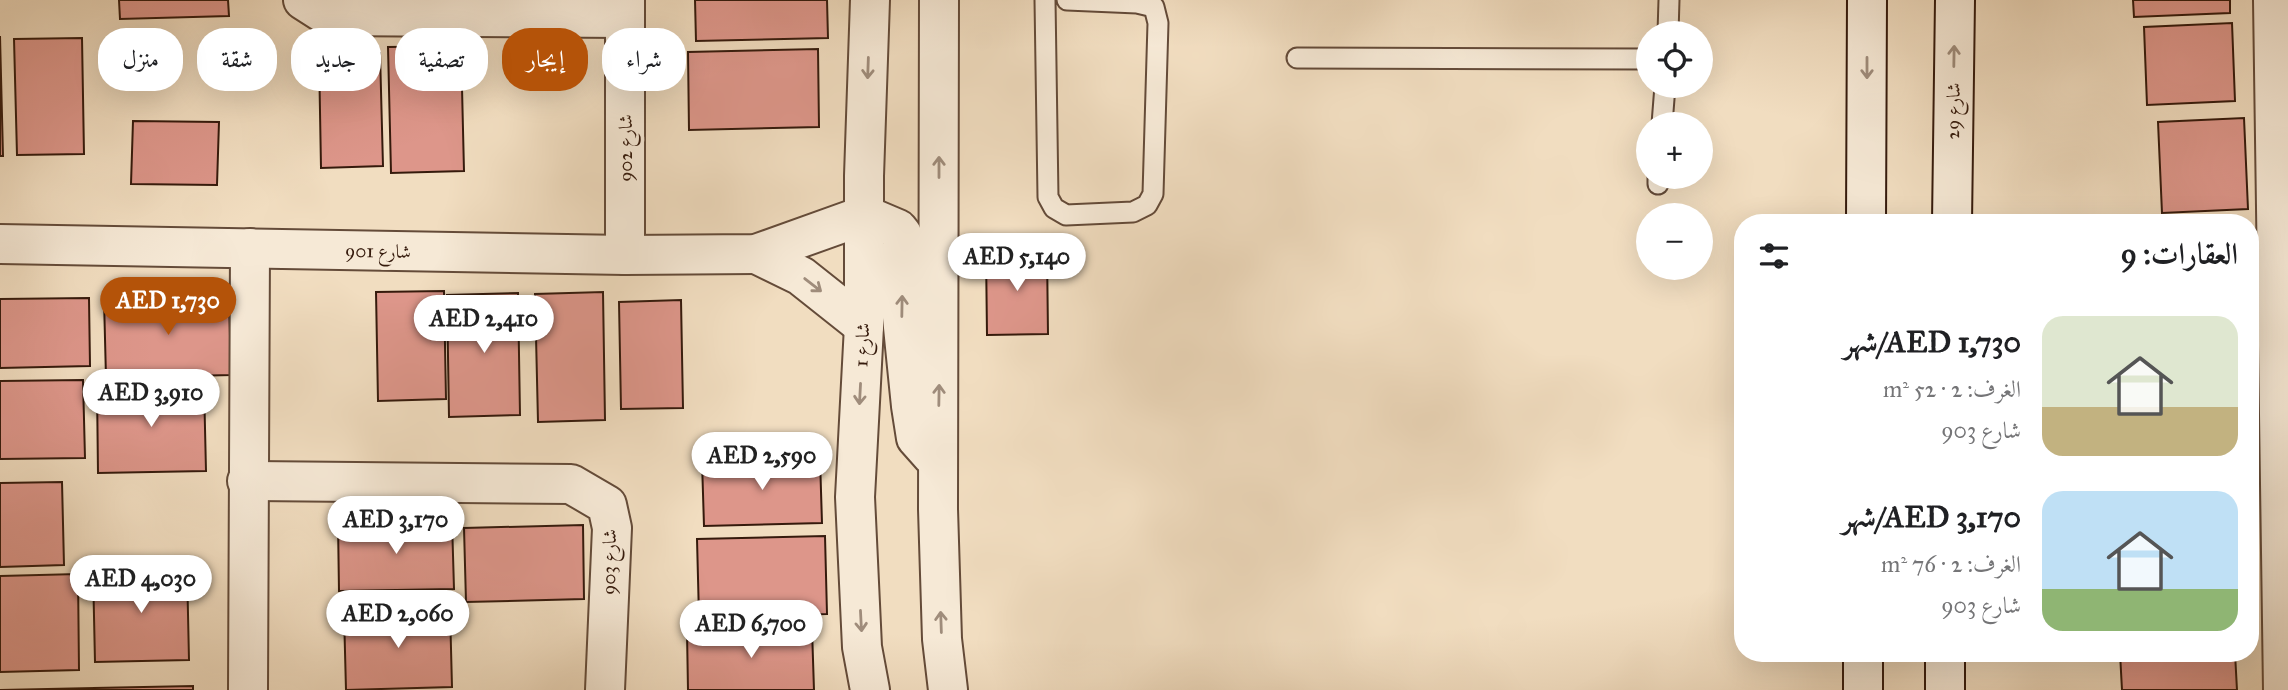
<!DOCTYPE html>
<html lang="ar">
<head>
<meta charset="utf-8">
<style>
	body { margin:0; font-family:"IM FELL Great Primer",Amiri,serif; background:#f6f6f6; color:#202124; direction:rtl; height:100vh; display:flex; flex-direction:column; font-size:26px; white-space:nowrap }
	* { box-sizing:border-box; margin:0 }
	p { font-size:23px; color:#757577 }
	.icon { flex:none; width:38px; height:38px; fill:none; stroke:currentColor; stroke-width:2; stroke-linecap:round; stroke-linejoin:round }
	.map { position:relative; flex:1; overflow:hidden; direction:ltr }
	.sheet { position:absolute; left:1734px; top:214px; width:525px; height:448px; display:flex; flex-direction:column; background:#fff; border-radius:28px; box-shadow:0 7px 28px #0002; direction:rtl }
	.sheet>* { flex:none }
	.hud { position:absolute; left:21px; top:28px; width:665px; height:63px; direction:rtl; display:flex; gap:14px }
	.fabs { position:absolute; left:1636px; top:21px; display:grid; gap:14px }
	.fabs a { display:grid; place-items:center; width:77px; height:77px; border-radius:50%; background:#fff; box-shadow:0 7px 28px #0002; font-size:35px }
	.price { position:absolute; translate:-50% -60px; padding:0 16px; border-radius:24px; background:#fff; color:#222; font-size:23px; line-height:46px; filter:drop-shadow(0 2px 4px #0008) }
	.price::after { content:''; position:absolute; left:50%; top:42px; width:21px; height:16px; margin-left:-10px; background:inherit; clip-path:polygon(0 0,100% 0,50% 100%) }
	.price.current { background:#b45309; color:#fff }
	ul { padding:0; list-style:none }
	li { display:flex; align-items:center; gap:21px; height:175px; padding:0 21px }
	li span { display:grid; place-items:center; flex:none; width:196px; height:140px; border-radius:21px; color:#555 }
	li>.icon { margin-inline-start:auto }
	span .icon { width:84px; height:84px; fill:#fffc; stroke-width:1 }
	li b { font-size:30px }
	h2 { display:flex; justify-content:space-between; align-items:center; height:84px; padding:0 21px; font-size:30px }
	.tag { padding:0 24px; border-radius:28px; background:#fff; box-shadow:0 7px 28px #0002; font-size:24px; line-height:63px }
	.tag.current { background:#b45309; color:#fff }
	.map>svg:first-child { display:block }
	.building { fill:#dd968a; stroke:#351a0c; stroke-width:2 }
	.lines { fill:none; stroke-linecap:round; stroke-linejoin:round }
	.service-casing { stroke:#644b39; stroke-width:23 }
	.minor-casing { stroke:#644b39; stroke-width:42 }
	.tertiary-casing { stroke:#644b39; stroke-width:42 }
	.secondary-casing { stroke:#351a0c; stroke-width:42 }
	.service { stroke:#f6e9d6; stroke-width:19 }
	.minor { stroke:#f6e9d6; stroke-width:38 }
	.tertiary { stroke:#f6e9d6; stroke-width:38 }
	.secondary { stroke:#f6e9d6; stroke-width:38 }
	.oneway { stroke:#9f8c7b }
	.labels { text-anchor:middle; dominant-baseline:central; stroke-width:7; stroke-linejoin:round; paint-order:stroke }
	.street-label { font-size:19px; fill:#351a0c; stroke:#f6e9d6 }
</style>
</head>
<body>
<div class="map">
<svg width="2288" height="690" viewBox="0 0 2288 690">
	<rect width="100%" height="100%" fill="#f1ddc0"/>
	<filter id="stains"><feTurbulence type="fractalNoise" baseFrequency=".00286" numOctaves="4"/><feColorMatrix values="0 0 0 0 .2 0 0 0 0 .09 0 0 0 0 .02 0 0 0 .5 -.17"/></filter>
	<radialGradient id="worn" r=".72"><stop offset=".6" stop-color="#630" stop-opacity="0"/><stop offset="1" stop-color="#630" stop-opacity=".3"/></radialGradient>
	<g class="building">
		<polygon points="119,0 228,0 229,16 120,19"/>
		<polygon points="695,0 827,0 828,38 696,41"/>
		<polygon points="2133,0 2230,0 2230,13 2134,17"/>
		<polygon points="2232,23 2235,101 2147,105 2144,27"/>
		<polygon points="0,36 3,156 0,156"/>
		<polygon points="82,38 84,154 17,155 14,39"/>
		<polygon points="461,46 464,171 391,173 388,47"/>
		<polygon points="818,49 819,127 689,130 688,52"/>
		<polygon points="380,53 383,166 321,168 319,55"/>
		<polygon points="2244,118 2248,209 2162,213 2158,122"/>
		<polygon points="133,121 219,122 217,185 131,184"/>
		<polygon points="1047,251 1048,334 987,335 986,252"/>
		<polygon points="444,291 446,399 378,401 376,292"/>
		<polygon points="603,292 605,420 538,422 535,294"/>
		<polygon points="518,293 520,415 449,417 447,295"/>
		<polygon points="229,296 231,375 106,378 104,299"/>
		<polygon points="89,298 90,366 0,368 0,299"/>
		<polygon points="681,300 683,408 621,409 619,302"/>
		<polygon points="83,380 85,458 0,459 0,381"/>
		<polygon points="204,385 206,471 98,473 97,388"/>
		<polygon points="820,459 822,523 704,526 702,461"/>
		<polygon points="62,482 64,565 0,567 0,483"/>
		<polygon points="452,521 454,589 339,591 338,523"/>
		<polygon points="583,525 584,599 466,602 464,528"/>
		<polygon points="825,536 827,614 699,617 697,539"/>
		<polygon points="187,568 189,660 95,662 93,570"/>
		<polygon points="78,574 79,670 0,672 0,576"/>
		<polygon points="450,610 452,687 346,690 344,613"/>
		<polygon points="812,629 814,690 688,690 687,632"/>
		<polygon points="2120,653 2235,653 2237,690 2122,690"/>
		<polygon points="193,686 193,690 94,690 94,688"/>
		<polygon points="94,688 94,690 0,690"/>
	</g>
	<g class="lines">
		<g class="service-casing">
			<g id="service">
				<polyline points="1045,0 1048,197 1054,208 1066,215 1133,212 1147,205 1153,194 1158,23 1154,7 1137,3 1067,0"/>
				<polyline points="1668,33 1669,0"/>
				<polyline points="1297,58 1648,59"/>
				<polyline points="1662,124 1665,86"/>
				<polyline points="1658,184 1658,177"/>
			</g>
		</g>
		<g class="minor-casing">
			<g id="minor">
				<polyline points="303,0 328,16 625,18"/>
				<polyline points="2273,0 2283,690"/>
				<polyline points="0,244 625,255 756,254 865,215"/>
				<polyline points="756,254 801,276 864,326"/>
				<polyline points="625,255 625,0"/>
				<polyline points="247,481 571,484 607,505 612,528 605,690"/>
				<polyline points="248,690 250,248"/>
			</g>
		</g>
		<g class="tertiary-casing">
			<g id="tertiary">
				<polyline points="939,0 938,509 942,639 948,690"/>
				<polyline points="865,215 898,229 902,234 902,317 911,406 916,438 932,456"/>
				<polyline points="870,690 862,647 855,497 864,326 864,176 870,0"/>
			</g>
		</g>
		<g class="secondary-casing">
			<g id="secondary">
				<polyline points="1866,222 1867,0"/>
				<polyline points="1952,222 1955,0"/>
				<polyline points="1863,690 1863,653"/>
				<polyline points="1945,690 1945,653"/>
			</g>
		</g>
		<use href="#service" class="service"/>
		<use href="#minor" class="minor"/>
		<use href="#tertiary" class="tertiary"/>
		<use href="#secondary" class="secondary"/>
	</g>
	<defs><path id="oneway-shaft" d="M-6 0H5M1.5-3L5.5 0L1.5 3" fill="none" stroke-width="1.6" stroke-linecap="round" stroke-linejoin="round" transform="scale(1.75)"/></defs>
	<g class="oneway">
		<use href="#oneway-shaft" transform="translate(1954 56) rotate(-89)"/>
		<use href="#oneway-shaft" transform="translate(868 68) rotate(92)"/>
		<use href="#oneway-shaft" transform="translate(1867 68) rotate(90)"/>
		<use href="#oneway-shaft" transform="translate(939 167) rotate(-90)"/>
		<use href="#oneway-shaft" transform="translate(813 285) rotate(38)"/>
		<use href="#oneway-shaft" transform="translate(902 306) rotate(-89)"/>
		<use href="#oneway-shaft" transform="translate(860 394) rotate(93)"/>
		<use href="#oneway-shaft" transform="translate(939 395) rotate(-89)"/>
		<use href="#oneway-shaft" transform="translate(861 621) rotate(87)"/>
		<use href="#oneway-shaft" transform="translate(941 622) rotate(-92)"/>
	</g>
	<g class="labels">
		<g class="street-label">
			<text transform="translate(1953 111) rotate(-89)">شارع 29</text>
			<text transform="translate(625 148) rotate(-90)">شارع 902</text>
			<text transform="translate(378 251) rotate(1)">شارع 901</text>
			<text transform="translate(862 345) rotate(-87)">شارع 1</text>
			<text transform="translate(609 562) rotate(-89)">شارع 903</text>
		</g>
	</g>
	<rect width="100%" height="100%" filter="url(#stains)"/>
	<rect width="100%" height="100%" fill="url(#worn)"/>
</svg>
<div class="fabs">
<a><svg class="icon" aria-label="locate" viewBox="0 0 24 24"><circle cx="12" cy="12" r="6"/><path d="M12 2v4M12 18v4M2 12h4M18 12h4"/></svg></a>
<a>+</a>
<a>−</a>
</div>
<b class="price" style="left:1017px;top:293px">AED 5,140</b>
<b class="price current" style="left:168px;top:337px">AED 1,730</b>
<b class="price" style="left:484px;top:355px">AED 2,410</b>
<b class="price" style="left:151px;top:429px">AED 3,910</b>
<b class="price" style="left:762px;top:492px">AED 2,590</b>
<b class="price" style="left:396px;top:556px">AED 3,170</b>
<b class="price" style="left:141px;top:615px">AED 4,030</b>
<b class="price" style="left:398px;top:650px">AED 2,060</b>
<b class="price" style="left:751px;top:660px">AED 6,700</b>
<div class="hud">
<a class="tag">شراء</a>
<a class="tag current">إيجار</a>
<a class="tag">تصفية</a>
<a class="tag">جديد</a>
<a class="tag">شقة</a>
<a class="tag">منزل</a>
</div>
<section class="sheet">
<h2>العقارات: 9<svg class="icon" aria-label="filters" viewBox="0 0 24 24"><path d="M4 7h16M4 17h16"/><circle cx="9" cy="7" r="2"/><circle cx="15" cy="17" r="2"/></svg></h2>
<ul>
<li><span style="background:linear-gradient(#dfe7d0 65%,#c2b280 0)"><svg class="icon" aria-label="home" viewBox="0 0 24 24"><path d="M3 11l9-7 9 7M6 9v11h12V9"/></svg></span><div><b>AED 1,730/شهر</b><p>الغرف: 2 · 52 m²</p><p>شارع 903</p></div></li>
<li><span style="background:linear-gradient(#bfe0f5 70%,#8fb573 0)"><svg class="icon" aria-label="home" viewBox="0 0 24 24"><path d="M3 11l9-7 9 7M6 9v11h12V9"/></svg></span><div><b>AED 3,170/شهر</b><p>الغرف: 2 · 76 m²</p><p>شارع 903</p></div></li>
</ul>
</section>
</div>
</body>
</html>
